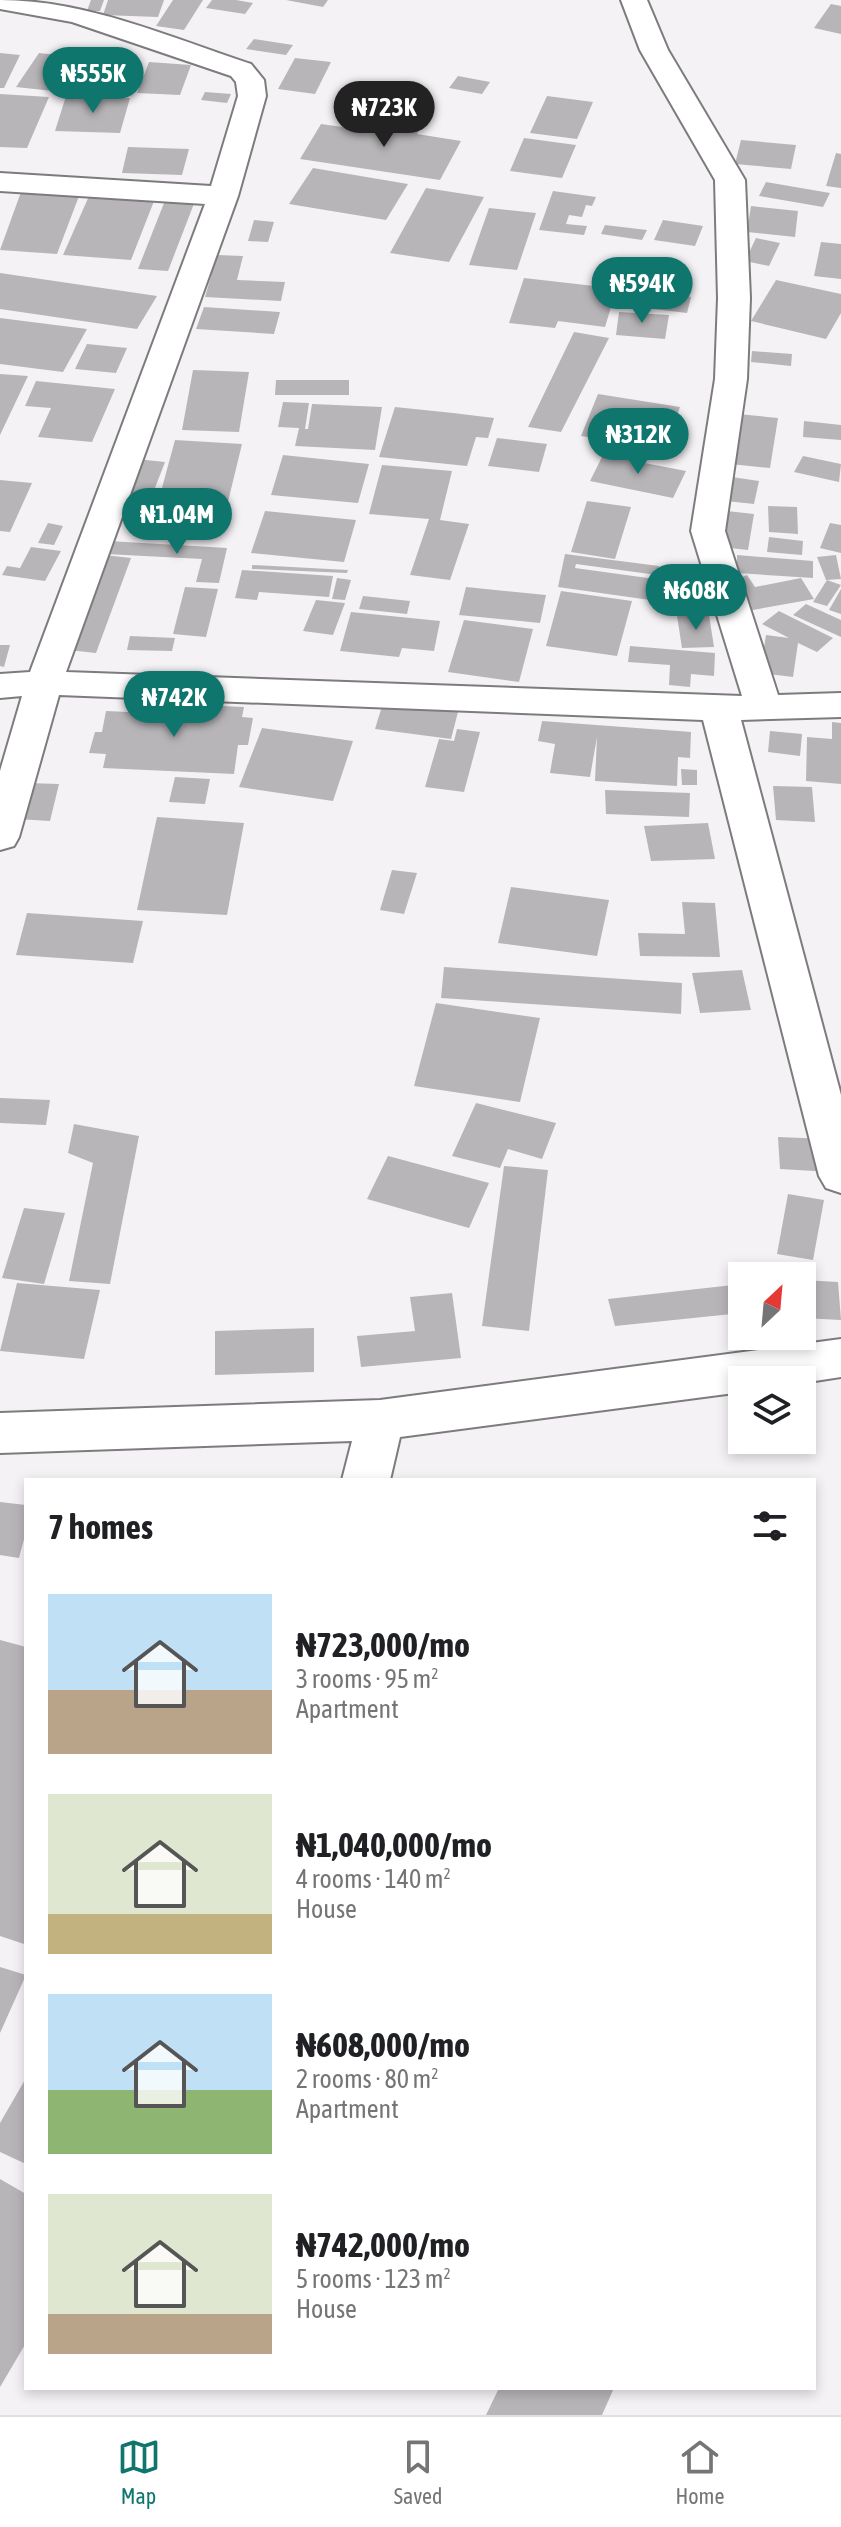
<!DOCTYPE html>
<html lang="en">
<head>
<meta charset="utf-8">
<style>
	body { margin:0; font-family:"Asap Condensed",sans-serif; background:#f6f6f6; color:#202124; height:100vh; display:flex; flex-direction:column; font-size:30px; white-space:nowrap }
	* { box-sizing:border-box; margin:0 }
	p { font-size:26px; color:#757577 }
	.icon { flex:none; width:44px; height:44px; fill:none; stroke:currentColor; stroke-width:2; stroke-linecap:round; stroke-linejoin:round }
	.map { position:relative; flex:1; overflow:hidden }
	.details { position:absolute; left:24px; top:1478px; width:792px; height:912px; display:flex; flex-direction:column; background:#fff; border-radius:0px; box-shadow:0 4px 12px #0003 }
	.details>* { flex:none }
	.needle { width:52px; rotate:26deg }
	.tools { position:absolute; left:728px; top:1262px; display:grid; gap:16px }
	.tools a { display:grid; place-items:center; width:88px; height:88px; border-radius:0px; background:#fff; box-shadow:0 4px 12px #0003; font-size:40px }
	.price { position:absolute; translate:-50% -68px; padding:0 18px; border-radius:28px; background:#0f766e; color:#fff; font-size:26px; line-height:52px; filter:drop-shadow(0 2px 4px #0008) }
	.price::after { content:''; position:absolute; left:50%; top:48px; width:24px; height:18px; margin-left:-12px; background:inherit; clip-path:polygon(0 0,100% 0,50% 100%) }
	.price.active { background:#222; color:#fff }
	ul { padding:0; list-style:none }
	li { display:flex; align-items:center; gap:24px; height:200px; padding:0 24px }
	li span { display:grid; place-items:center; flex:none; width:224px; height:160px; border-radius:0px; color:#555 }
	li>.icon { margin-inline-start:auto }
	span .icon { width:96px; height:96px; fill:#fffc; stroke-width:1 }
	li b { font-size:34px }
	h2 { display:flex; justify-content:space-between; align-items:center; height:96px; padding:0 24px; font-size:34px }
	.dock { display:flex; justify-content:space-around; align-items:center; height:112px; border-top:2px solid #e0e0e0; background:#fff; font-size:22px; color:#757577 }
	.dock a { display:grid; justify-items:center; gap:4px }
	.dock .active { color:#0f766e }
	.map>svg:first-child { display:block }
	.building { fill:#b8b5b8 }
	.lines { fill:none; stroke-linecap:round; stroke-linejoin:round }
	.minor-casing { stroke:#7d7b7e; stroke-width:4 }
	.minor { fill:#fff; fill-rule:evenodd }
</style>
</head>
<body>
<div class="map">
<svg width="841" height="2415" viewBox="0 0 841 2415">
	<rect width="100%" height="100%" fill="#f5f2f5"/>
	<g class="building">
		<polygon points="91,0 104,0 100,11 87,11"/>
		<polygon points="108,0 164,0 158,17 103,15"/>
		<polygon points="173,0 203,0 184,30 156,26"/>
		<polygon points="212,0 236,0 253,3 245,14 206,8"/>
		<polygon points="286,0 328,0 323,7"/>
		<polygon points="831,4 841,6 841,34 814,28"/>
		<polygon points="254,39 293,45 286,55 246,49"/>
		<polygon points="0,53 20,55 4,88 0,88"/>
		<polygon points="39,53 84,58 62,92 16,87"/>
		<polygon points="295,58 331,62 315,94 278,89"/>
		<polygon points="149,62 191,65 180,95 137,93"/>
		<polygon points="458,76 490,82 482,94 449,88"/>
		<polygon points="205,92 231,94 227,103 201,100"/>
		<polygon points="0,94 49,97 27,148 0,147"/>
		<polygon points="66,96 130,98 120,133 55,131"/>
		<polygon points="547,96 593,102 577,139 530,133"/>
		<polygon points="394,117 424,121 417,134 461,141 440,180 300,159 321,124 385,133"/>
		<polygon points="524,138 576,145 562,178 510,171"/>
		<polygon points="741,140 796,145 791,169 735,164"/>
		<polygon points="128,147 189,149 182,175 122,173"/>
		<polygon points="836,153 841,154 841,188 826,186"/>
		<polygon points="313,168 408,184 386,220 289,204"/>
		<polygon points="766,182 830,193 823,207 759,196"/>
		<polygon points="426,188 484,197 449,262 390,253"/>
		<polygon points="553,191 596,197 592,206 586,205 582,217 569,215 566,224 587,226 584,235 539,230"/>
		<polygon points="21,192 79,196 57,254 0,250"/>
		<polygon points="89,196 154,201 131,260 63,255"/>
		<polygon points="166,198 195,201 168,271 138,269"/>
		<polygon points="751,206 798,211 795,237 747,232"/>
		<polygon points="489,208 536,213 517,270 469,265"/>
		<polygon points="254,220 274,222 268,242 248,241"/>
		<polygon points="663,220 703,226 695,246 654,240"/>
		<polygon points="605,225 647,230 642,240 601,234"/>
		<polygon points="756,238 780,243 769,266 745,261"/>
		<polygon points="821,242 841,244 841,279 814,276"/>
		<polygon points="217,255 243,256 237,280 285,282 281,301 205,297"/>
		<polygon points="0,273 157,296 137,329 0,309"/>
		<polygon points="524,278 691,297 687,313 612,304 605,327 558,321 555,328 509,323"/>
		<polygon points="776,280 841,294 841,313 826,339 751,321"/>
		<polygon points="204,307 280,312 274,334 196,329"/>
		<polygon points="619,312 669,315 665,339 616,335"/>
		<polygon points="0,318 87,329 63,372 0,364"/>
		<polygon points="574,332 609,338 561,432 528,427"/>
		<polygon points="87,344 127,348 116,373 75,369"/>
		<polygon points="752,351 792,354 791,366 751,362"/>
		<polygon points="193,370 249,372 239,432 182,430"/>
		<polygon points="0,374 28,376 0,435"/>
		<polygon points="276,380 349,380 349,395 275,395"/>
		<polygon points="36,381 115,389 92,442 38,437 51,408 25,406"/>
		<polygon points="598,394 680,407 665,449 581,436"/>
		<polygon points="283,402 309,403 305,429 308,429 312,404 382,407 375,450 295,446 299,428 278,427"/>
		<polygon points="395,407 453,413 494,418 488,438 476,437 467,466 379,457"/>
		<polygon points="738,414 778,418 770,468 730,464"/>
		<polygon points="804,421 841,425 841,440 803,437"/>
		<polygon points="497,438 547,444 539,472 488,466"/>
		<polygon points="175,440 242,444 225,514 156,510"/>
		<polygon points="283,455 369,464 358,503 271,495"/>
		<polygon points="603,455 686,471 673,498 590,481"/>
		<polygon points="803,456 841,464 839,482 794,472"/>
		<polygon points="136,459 165,462 148,506 118,503"/>
		<polygon points="382,465 452,471 440,520 469,524 450,580 410,575 429,519 369,514"/>
		<polygon points="732,477 759,481 754,504 726,501"/>
		<polygon points="0,480 32,483 10,532 0,531"/>
		<polygon points="587,501 631,507 615,559 571,552"/>
		<polygon points="768,506 797,507 798,534 769,532"/>
		<polygon points="265,511 356,520 344,562 251,553"/>
		<polygon points="727,511 754,514 748,550 721,547"/>
		<polygon points="48,523 63,526 54,545 38,543"/>
		<polygon points="830,523 841,525 841,553 820,548"/>
		<polygon points="769,537 803,541 802,555 767,552"/>
		<polygon points="109,541 227,548 219,583 196,582 202,559 106,554"/>
		<polygon points="31,547 61,551 45,581 2,575 7,566 20,568"/>
		<polygon points="565,554 659,566 657,575 576,564 575,568 655,579 650,600 558,587"/>
		<polygon points="104,555 131,558 96,653 68,650"/>
		<polygon points="737,555 813,561 813,578 737,573"/>
		<polygon points="836,555 841,579 826,580 817,557"/>
		<polygon points="252,565 348,570 347,573 252,569"/>
		<polygon points="242,570 333,576 329,597 259,592 257,600 235,598"/>
		<polygon points="664,573 694,578 690,592 660,587"/>
		<polygon points="747,575 755,587 801,578 814,599 747,611 731,582"/>
		<polygon points="337,578 351,580 345,600 332,599"/>
		<polygon points="827,580 841,585 827,606 813,602"/>
		<polygon points="185,587 218,589 206,637 173,634"/>
		<polygon points="466,587 546,595 540,623 459,615"/>
		<polygon points="841,589 841,614 829,610"/>
		<polygon points="561,591 632,601 617,656 546,646"/>
		<polygon points="363,596 410,601 407,614 359,609"/>
		<polygon points="666,596 694,596 696,612 668,612"/>
		<polygon points="316,600 345,603 333,635 303,631"/>
		<polygon points="806,604 841,620 841,637 793,615"/>
		<polygon points="779,611 833,638 817,652 798,643 793,677 760,673 766,635 789,638 762,624"/>
		<polygon points="351,612 440,621 434,651 402,648 399,657 340,651"/>
		<polygon points="709,615 714,647 682,648 677,616"/>
		<polygon points="464,620 533,629 519,682 448,672"/>
		<polygon points="130,636 175,638 172,651 127,650"/>
		<polygon points="0,645 10,645 4,667 0,666"/>
		<polygon points="630,646 715,653 714,676 691,674 690,687 669,685 670,665 628,662"/>
		<polygon points="153,703 244,707 242,717 253,718 248,745 238,745 234,774 103,768 106,754 89,753 95,732 102,732 106,711 151,713"/>
		<polygon points="383,703 458,712 451,739 375,729"/>
		<polygon points="542,721 691,732 690,758 678,757 677,786 595,781 597,737 590,777 550,773 555,744 538,741"/>
		<polygon points="832,722 841,723 841,784 806,781 807,737 832,739"/>
		<polygon points="262,728 353,741 333,801 239,787"/>
		<polygon points="457,729 480,732 464,792 425,787 439,739 454,741"/>
		<polygon points="770,731 802,734 800,756 768,752"/>
		<polygon points="681,769 697,770 697,785 682,785"/>
		<polygon points="175,777 210,779 205,804 169,802"/>
		<polygon points="28,783 59,784 50,821 17,819"/>
		<polygon points="773,786 812,787 815,822 776,820"/>
		<polygon points="605,790 690,793 689,817 606,814"/>
		<polygon points="157,817 244,823 227,915 137,910"/>
		<polygon points="708,823 715,859 651,861 644,826"/>
		<polygon points="392,870 417,873 404,914 380,910"/>
		<polygon points="511,887 609,900 597,956 498,943"/>
		<polygon points="682,902 715,903 720,957 640,956 638,933 685,934"/>
		<polygon points="27,913 143,921 133,963 16,955"/>
		<polygon points="444,967 682,983 681,1014 441,998"/>
		<polygon points="742,970 751,1010 700,1013 692,973"/>
		<polygon points="436,1003 540,1018 520,1102 414,1086"/>
		<polygon points="0,1098 50,1100 46,1125 0,1123"/>
		<polygon points="476,1103 556,1123 542,1159 508,1149 500,1168 452,1156"/>
		<polygon points="74,1124 139,1136 110,1284 69,1281 93,1163 68,1153"/>
		<polygon points="778,1137 828,1139 831,1172 780,1169"/>
		<polygon points="388,1156 489,1183 469,1228 367,1199"/>
		<polygon points="504,1166 548,1170 529,1331 482,1326"/>
		<polygon points="788,1194 824,1200 813,1260 777,1254"/>
		<polygon points="24,1208 65,1213 44,1284 2,1278"/>
		<polygon points="802,1280 838,1282 841,1320 802,1318"/>
		<polygon points="17,1283 100,1290 84,1359 0,1351"/>
		<polygon points="742,1284 742,1313 615,1326 608,1299"/>
		<polygon points="452,1293 461,1358 361,1367 357,1336 415,1331 410,1297"/>
		<polygon points="314,1328 314,1372 215,1375 215,1331"/>
		<polygon points="0,1502 26,1505 26,1532 19,1558 0,1555"/>
		<polygon points="0,1640 26,1647 24,1944 0,1936"/>
		<polygon points="0,1967 26,1975 0,2033"/>
		<polygon points="26,2078 26,2164 0,2152 0,2123"/>
		<polygon points="0,2179 26,2194 26,2343 0,2387"/>
		<polygon points="499,2388 614,2388 602,2415 486,2415"/>
	</g>
	<g class="lines">
		<g class="minor-casing">
			<g id="minor">
				<path d="M0,0C87,0 169,37 251,64L264,80L266,96L238,196L66,672L742,696L691,531L715,379L718,298L715,180L640,50L621,0H647L668,50L745,180L750,298L747,379L725,531L778,695L841,693V717L741,720L841,1095V1193L826,1188L819,1176L703,720L59,695L19,837L14,846L0,850V771L22,696L0,698V674L30,672L205,204L0,191V173L211,186L238,96L236,82L231,76L72,22L0,9Z"/>
				<polygon points="841,1339 841,1377 802,1383 802,1380 742,1380 742,1392 400,1437 390,1480 342,1480 352,1441 0,1453 0,1413 380,1400"/>
			</g>
		</g>
		<use href="#minor" class="minor"/>
	</g>
</svg>
<div class="tools">
<a><svg class="needle" viewBox="-14 -14 28 28"><path d="M0-13l5 13h-10z" fill="#e53935"/><path d="M0 13l5-13h-10z" fill="#757577"/></svg></a>
<a><svg class="icon" aria-label="layers" viewBox="0 0 24 24"><path d="M12 4l9 5-9 5-9-5zM3 14l9 5 9-5"/></svg></a>
</div>
<b class="price" style="left:93px;top:115px">₦555K</b>
<b class="price active" style="left:384px;top:149px">₦723K</b>
<b class="price" style="left:642px;top:325px">₦594K</b>
<b class="price" style="left:638px;top:476px">₦312K</b>
<b class="price" style="left:177px;top:556px">₦1.04M</b>
<b class="price" style="left:696px;top:632px">₦608K</b>
<b class="price" style="left:174px;top:739px">₦742K</b>
<section class="details">
<h2>7 homes<svg class="icon" aria-label="filters" viewBox="0 0 24 24"><path d="M4 7h16M4 17h16"/><circle cx="9" cy="7" r="2"/><circle cx="15" cy="17" r="2"/></svg></h2>
<ul>
<li><span style="background:linear-gradient(#bfe0f5 60%,#b9a48a 0)"><svg class="icon" aria-label="home" viewBox="0 0 24 24"><path d="M3 11l9-7 9 7M6 9v11h12V9"/></svg></span><div><b>₦723,000/mo</b><p>3 rooms · 95 m²</p><p>Apartment</p></div></li>
<li><span style="background:linear-gradient(#dfe7d0 75%,#c2b280 0)"><svg class="icon" aria-label="home" viewBox="0 0 24 24"><path d="M3 11l9-7 9 7M6 9v11h12V9"/></svg></span><div><b>₦1,040,000/mo</b><p>4 rooms · 140 m²</p><p>House</p></div></li>
<li><span style="background:linear-gradient(#bfe0f5 60%,#8fb573 0)"><svg class="icon" aria-label="home" viewBox="0 0 24 24"><path d="M3 11l9-7 9 7M6 9v11h12V9"/></svg></span><div><b>₦608,000/mo</b><p>2 rooms · 80 m²</p><p>Apartment</p></div></li>
<li><span style="background:linear-gradient(#dfe7d0 75%,#b9a48a 0)"><svg class="icon" aria-label="home" viewBox="0 0 24 24"><path d="M3 11l9-7 9 7M6 9v11h12V9"/></svg></span><div><b>₦742,000/mo</b><p>5 rooms · 123 m²</p><p>House</p></div></li>
</ul>
</section>
</div>
<nav class="dock">
<a class="active"><svg class="icon" aria-label="map" viewBox="0 0 24 24"><path d="M3 6l6-2 6 2 6-2v14l-6 2-6-2-6 2zM9 4v14M15 6v14"/></svg>Map</a>
<a><svg class="icon" aria-label="saved" viewBox="0 0 24 24"><path d="M7 4h10v16l-5-4-5 4z"/></svg>Saved</a>
<a><svg class="icon" aria-label="home" viewBox="0 0 24 24"><path d="M3 11l9-7 9 7M6 9v11h12V9"/></svg>Home</a>
</nav>
</body>
</html>
